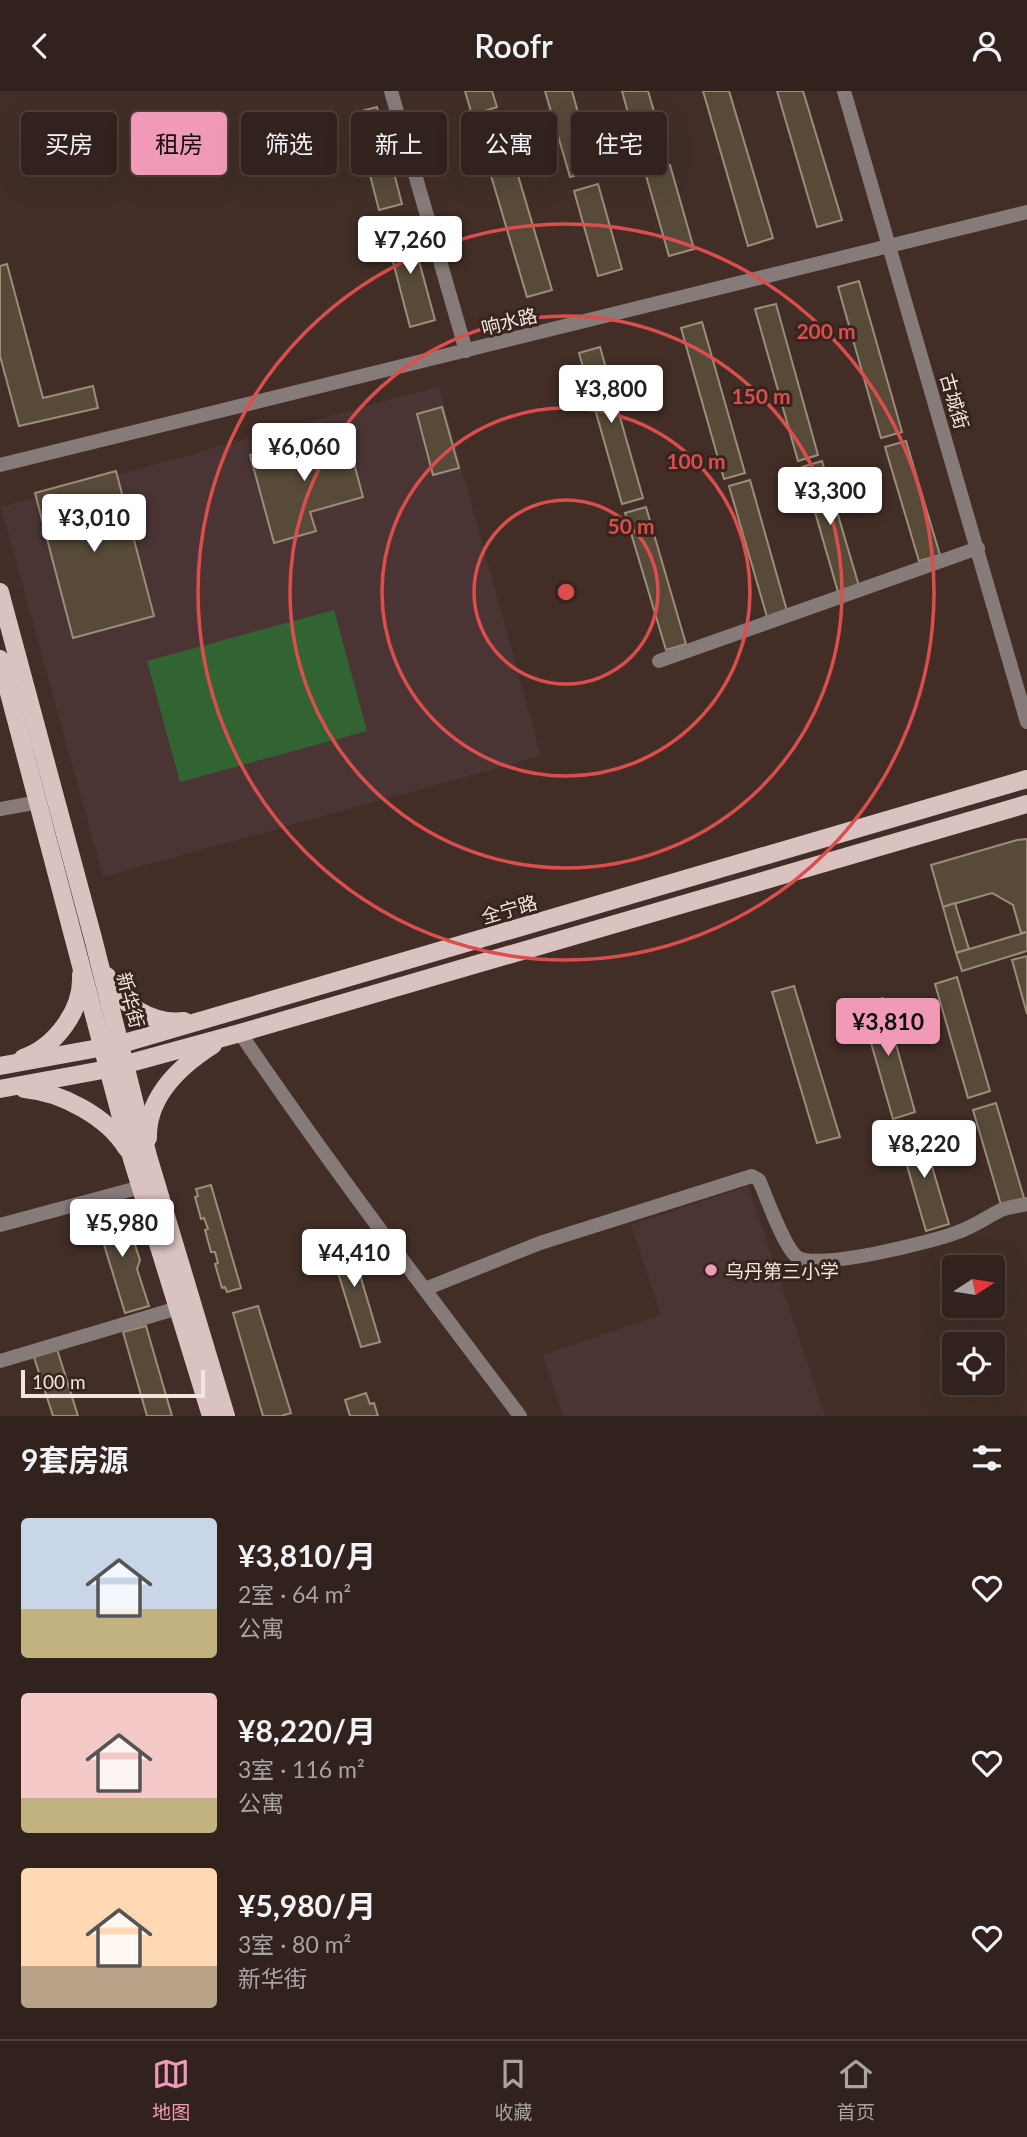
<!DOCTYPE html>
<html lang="zh">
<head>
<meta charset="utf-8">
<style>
	body { margin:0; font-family:Lato,"Noto Sans SC",sans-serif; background:#3a2a26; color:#f1f3f6; height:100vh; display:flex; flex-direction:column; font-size:26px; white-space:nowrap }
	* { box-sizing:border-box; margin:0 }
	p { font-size:23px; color:#a8a4a4 }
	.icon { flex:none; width:38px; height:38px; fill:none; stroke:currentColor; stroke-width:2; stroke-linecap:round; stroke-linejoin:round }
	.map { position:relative; height:1325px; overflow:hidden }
	.details { display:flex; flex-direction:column; background:#32221d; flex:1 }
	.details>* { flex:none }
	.top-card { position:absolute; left:21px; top:21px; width:985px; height:63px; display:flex; gap:14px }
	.needle { width:46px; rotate:78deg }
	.controls { position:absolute; left:942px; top:1164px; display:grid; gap:14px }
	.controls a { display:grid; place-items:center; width:63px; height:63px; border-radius:7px; background:#32221d; box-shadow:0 7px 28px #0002,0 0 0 2px #4d3f3b; font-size:35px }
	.scale { position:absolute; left:21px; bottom:18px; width:184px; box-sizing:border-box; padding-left:7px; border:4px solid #f2e5e0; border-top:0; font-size:19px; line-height:24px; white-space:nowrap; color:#f2e5e0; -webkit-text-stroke:5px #37241d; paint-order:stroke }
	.price { position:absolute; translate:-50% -60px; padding:0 16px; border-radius:7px; background:#fff; color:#222; font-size:23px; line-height:46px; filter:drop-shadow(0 2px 4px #0008) }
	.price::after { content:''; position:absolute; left:50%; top:42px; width:21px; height:16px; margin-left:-10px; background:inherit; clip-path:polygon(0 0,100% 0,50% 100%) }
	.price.current { background:#f09ab7; color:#111 }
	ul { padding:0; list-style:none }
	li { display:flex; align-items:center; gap:21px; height:175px; padding:0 21px }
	li span { display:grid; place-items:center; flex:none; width:196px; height:140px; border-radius:7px; color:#555 }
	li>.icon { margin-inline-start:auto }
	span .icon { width:84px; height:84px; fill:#fffc; stroke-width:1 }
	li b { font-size:30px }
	h2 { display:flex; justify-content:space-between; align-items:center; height:84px; padding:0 21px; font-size:30px }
	.tag { padding:0 24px; border-radius:7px; background:#32221d; box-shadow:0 7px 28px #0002,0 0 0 2px #4d3f3b; font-size:24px; line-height:63px }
	.tag.current { background:#f09ab7; color:#111 }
	header { display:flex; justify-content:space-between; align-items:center; height:91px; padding:0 21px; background:#32221d; font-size:32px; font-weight:600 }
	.dock { display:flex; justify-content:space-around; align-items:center; height:98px; border-top:2px solid #4d3f3b; background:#32221d; font-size:19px; color:#a8a4a4 }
	.dock a { display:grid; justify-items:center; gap:4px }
	.dock .current { color:#f09ab7 }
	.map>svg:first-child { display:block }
	.education { fill:#4a3534 }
	.pitch { fill:#326433 }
	.building { fill:#574a39; stroke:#9b8d7a; stroke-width:2 }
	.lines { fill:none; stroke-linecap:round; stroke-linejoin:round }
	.minor { stroke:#877b7a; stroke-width:14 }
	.major { stroke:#dac2c1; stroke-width:18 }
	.ring { fill:none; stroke:#dc4e4d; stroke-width:3.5 }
	.poi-dot { fill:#f09ab7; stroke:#37241d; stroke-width:2.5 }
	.labels { text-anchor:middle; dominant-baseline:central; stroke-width:6; stroke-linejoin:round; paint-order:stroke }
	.street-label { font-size:19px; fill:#f2e5e0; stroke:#37241d }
	.poi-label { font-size:19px; fill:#f2e5e0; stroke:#37241d; text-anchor:start }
	.centre { fill:#dc4e4d; stroke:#37241d; stroke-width:3.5 }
	.ring-label { font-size:21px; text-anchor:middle; font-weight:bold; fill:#dc4e4d; stroke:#37241d; stroke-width:6; stroke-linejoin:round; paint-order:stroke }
</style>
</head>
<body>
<header><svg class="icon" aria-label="back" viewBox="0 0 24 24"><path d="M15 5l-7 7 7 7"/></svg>Roofr<svg class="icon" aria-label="person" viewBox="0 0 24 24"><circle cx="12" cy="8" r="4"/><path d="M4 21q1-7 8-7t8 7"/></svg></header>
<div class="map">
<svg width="1027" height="1325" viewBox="0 0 1027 1325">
	<rect width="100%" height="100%" fill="#422e27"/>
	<g class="education">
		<polygon points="439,295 541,665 103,786 1,416"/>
		<polygon points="748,1095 825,1325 563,1325 543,1264 661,1224 631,1134"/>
	</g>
	<polygon class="pitch" points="334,519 367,640 180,691 147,570"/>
	<g class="building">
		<polygon points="465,0 492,0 497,16 472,24"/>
		<polygon points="545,0 572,0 594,79 570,86"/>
		<polygon points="622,0 648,0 666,62 641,69"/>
		<polygon points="703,0 729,0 773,147 748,155"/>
		<polygon points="777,0 803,0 842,129 817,136"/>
		<polygon points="377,16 402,113 379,119 354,22"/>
		<polygon points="501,27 552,199 527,206 476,34"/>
		<polygon points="670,74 694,158 669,165 645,81"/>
		<polygon points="598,93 622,178 598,185 574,100"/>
		<polygon points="409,133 435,229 410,236 385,140"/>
		<polygon points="7,173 43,307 93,295 98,317 19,335 0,265 0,175"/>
		<polygon points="859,190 902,341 881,347 838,196"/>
		<polygon points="776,213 818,364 798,370 755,218"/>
		<polygon points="702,231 745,382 724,388 681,237"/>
		<polygon points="600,256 643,407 622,413 579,262"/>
		<polygon points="442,316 459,377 433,384 417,323"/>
		<polygon points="337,340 342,359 350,357 363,406 310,421 316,440 274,452 250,364"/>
		<polygon points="906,350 940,464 919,470 885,356"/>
		<polygon points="822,370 859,495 838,501 802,376"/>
		<polygon points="116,380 154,525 73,547 35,402"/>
		<polygon points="750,389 787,520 767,526 729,395"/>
		<polygon points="646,416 686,553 666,559 625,422"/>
		<polygon points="1027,748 1027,841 1021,842 1013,814 992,802 943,816 931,774 1017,749"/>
		<polygon points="955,812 969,858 956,862 943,816"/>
		<polygon points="1027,841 1027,860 962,880 956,862"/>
		<polygon points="1027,865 1027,923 1012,869"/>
		<polygon points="957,886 990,1000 968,1007 935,893"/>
		<polygon points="794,895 840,1046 817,1052 772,901"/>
		<polygon points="883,907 915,1021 893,1028 860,914"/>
		<polygon points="996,1012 1024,1107 1001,1114 973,1019"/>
		<polygon points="921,1038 949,1133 926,1140 898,1044"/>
		<polygon points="211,1094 241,1197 227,1201 225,1196 222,1197 215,1173 218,1172 215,1161 211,1161 205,1139 208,1138 204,1127 201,1128 195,1106 198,1105 196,1098"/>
		<polygon points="117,1114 128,1147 135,1154 140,1169 137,1178 149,1215 125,1222 94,1121"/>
		<polygon points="347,1140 380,1251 361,1256 327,1146"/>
		<polygon points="258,1215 291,1322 281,1325 263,1325 233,1222"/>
		<polygon points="146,1235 172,1325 147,1325 123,1241"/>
		<polygon points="57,1258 78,1325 53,1325 34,1266"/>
		<polygon points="366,1302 370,1313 374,1312 378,1325 350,1325 345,1309"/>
	</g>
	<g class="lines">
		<g class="minor">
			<polyline points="391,0 466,260"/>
			<polyline points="844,0 1027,631"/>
			<polyline points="0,374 1027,121"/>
			<polyline points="659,570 978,457"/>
			<polyline points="0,718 39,711"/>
			<path d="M240,942C329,1073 425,1199 520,1325"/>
			<polyline points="0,1134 141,1096"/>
			<path d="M425,1198L540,1152L752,1085L759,1089C766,1105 784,1156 797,1166C816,1180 933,1151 958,1141C973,1136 987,1126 1001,1119C1009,1116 1019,1115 1027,1113"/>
			<polyline points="0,1270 178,1217"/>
		</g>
		<g class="major">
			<polyline points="0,501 93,847 148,1065 226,1325"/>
			<polyline points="0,568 132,1068 211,1325"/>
			<path d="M107,885C119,913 153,934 184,930"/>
			<path d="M23,967C55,956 83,919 81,884"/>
			<polyline points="0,975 121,953 1027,688"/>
			<polyline points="0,998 108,978 240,942 1027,713"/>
			<path d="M24,998C61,1001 108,1026 127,1058"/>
			<path d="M148,1047C147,1006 180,975 213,954"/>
		</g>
	</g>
	<g class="ring">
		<circle cx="566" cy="501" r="92"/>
		<circle cx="566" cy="501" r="184"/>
		<circle cx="566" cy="501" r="276"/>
		<circle cx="566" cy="501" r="368"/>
	</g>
	<circle class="poi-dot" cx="711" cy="1179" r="7"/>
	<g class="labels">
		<g class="street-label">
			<text transform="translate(509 230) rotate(-14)">响水路</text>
			<text transform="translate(955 310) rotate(74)">古城街</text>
			<text transform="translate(509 818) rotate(-16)">全宁路</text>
			<text transform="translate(131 909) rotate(75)">新华街</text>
		</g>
		<g class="poi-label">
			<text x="725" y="1179">乌丹第三小学</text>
		</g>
	</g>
	<circle cx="566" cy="501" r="10" class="centre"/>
	<g class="ring-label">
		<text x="826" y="248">200 m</text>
		<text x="761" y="313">150 m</text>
		<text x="696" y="378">100 m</text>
		<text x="631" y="443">50 m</text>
	</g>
</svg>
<div class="controls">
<a><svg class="needle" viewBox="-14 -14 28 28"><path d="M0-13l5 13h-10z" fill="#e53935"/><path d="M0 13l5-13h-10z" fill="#a8a4a4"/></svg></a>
<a><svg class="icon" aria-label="locate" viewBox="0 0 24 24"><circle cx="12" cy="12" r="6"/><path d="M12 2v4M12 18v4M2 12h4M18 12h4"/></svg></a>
</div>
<div class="scale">100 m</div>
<b class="price" style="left:410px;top:185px">¥7,260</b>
<b class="price" style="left:611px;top:334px">¥3,800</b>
<b class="price" style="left:304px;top:392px">¥6,060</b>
<b class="price" style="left:830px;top:436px">¥3,300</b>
<b class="price" style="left:94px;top:463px">¥3,010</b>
<b class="price current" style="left:888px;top:967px">¥3,810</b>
<b class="price" style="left:924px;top:1089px">¥8,220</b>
<b class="price" style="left:122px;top:1168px">¥5,980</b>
<b class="price" style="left:354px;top:1198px">¥4,410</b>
<div class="top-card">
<a class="tag">买房</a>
<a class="tag current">租房</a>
<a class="tag">筛选</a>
<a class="tag">新上</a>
<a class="tag">公寓</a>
<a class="tag">住宅</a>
</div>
</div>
<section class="details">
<h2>9套房源<svg class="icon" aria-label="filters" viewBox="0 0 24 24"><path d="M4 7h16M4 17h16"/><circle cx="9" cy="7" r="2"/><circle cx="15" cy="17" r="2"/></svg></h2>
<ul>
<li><span style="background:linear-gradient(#c9d6e8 65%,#c2b280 0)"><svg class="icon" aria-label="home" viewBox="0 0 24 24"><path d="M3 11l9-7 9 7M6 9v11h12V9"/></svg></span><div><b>¥3,810/月</b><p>2室 · 64 m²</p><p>公寓</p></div><svg class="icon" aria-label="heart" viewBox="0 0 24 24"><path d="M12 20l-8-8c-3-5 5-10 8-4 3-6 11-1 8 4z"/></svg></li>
<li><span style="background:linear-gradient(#f6c9c9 75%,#c2b280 0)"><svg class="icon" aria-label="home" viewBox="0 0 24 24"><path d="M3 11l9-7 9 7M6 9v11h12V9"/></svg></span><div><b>¥8,220/月</b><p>3室 · 116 m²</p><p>公寓</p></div><svg class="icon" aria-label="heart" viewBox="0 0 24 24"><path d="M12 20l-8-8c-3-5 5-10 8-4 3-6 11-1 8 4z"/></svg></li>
<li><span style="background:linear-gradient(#ffd9b3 70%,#b9a48a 0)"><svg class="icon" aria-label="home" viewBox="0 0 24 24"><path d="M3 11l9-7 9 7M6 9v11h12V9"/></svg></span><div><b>¥5,980/月</b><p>3室 · 80 m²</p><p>新华街</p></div><svg class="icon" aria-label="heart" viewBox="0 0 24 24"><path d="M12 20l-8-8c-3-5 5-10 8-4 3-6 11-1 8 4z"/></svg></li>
</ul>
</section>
<nav class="dock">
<a class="current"><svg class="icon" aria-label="map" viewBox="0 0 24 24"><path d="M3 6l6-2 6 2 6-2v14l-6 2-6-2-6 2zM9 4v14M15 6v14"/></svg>地图</a>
<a><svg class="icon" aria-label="saved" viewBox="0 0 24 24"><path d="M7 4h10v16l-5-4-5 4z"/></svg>收藏</a>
<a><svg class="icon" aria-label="home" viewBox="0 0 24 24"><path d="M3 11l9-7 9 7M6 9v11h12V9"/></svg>首页</a>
</nav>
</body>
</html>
